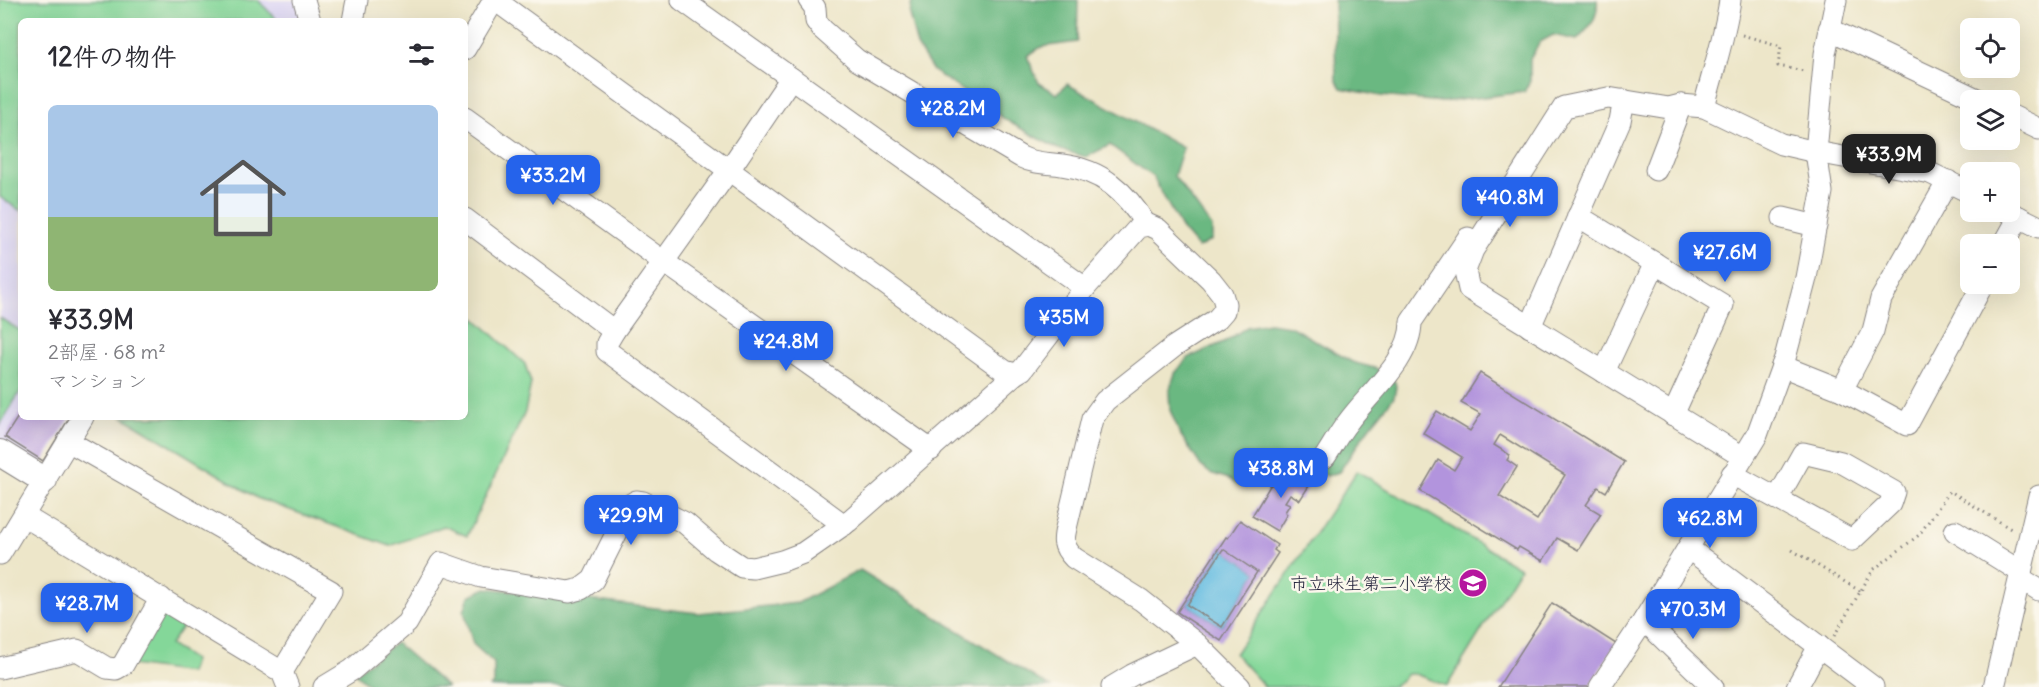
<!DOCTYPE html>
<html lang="ja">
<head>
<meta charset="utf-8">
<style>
	body { margin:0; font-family:Delius,"Klee One",sans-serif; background:#f7f7f7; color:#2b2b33; height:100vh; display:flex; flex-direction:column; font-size:22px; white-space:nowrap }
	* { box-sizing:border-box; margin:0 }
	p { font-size:20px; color:#7c7c81 }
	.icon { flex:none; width:33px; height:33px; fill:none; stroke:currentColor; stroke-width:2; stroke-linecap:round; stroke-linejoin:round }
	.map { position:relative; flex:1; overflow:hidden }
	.sheet { position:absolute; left:18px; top:18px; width:450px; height:402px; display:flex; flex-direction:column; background:#fff; border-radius:9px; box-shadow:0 6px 24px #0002 }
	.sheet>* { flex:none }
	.controls { position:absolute; left:1960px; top:18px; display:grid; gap:12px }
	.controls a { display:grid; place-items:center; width:60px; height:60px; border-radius:9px; background:#fff; box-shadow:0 6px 24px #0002; font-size:30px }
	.price { position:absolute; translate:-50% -51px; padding:0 14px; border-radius:12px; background:#2563eb; color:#fff; font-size:20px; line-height:39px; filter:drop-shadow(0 2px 3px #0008) }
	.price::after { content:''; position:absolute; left:50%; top:36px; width:18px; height:14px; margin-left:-9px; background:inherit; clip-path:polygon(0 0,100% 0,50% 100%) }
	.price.active { background:#222; color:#fff }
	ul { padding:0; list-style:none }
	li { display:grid; align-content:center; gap:12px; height:318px; padding:0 30px }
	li+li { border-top:2px solid #e1e1e2 }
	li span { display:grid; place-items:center; height:186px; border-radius:9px; color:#555 }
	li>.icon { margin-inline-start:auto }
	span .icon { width:108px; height:108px; fill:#fffc; stroke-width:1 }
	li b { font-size:26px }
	h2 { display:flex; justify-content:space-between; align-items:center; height:72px; padding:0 30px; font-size:26px }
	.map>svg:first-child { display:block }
	.built { fill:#dcd5f6 }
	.green { fill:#84d799; stroke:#537c6a; stroke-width:1.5 }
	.forest { fill:#6bb881; stroke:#466d5e; stroke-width:1.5 }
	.water { fill:#64bce1; stroke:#436f8e; stroke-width:1.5 }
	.building { fill:#b294dd; fill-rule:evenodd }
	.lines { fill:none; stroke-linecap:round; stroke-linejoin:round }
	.minor-casing { stroke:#888482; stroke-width:23 }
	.tertiary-casing { stroke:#888482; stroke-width:28 }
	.path { stroke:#888482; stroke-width:3; stroke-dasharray:1.5 4.5; stroke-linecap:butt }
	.minor { stroke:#fff; stroke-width:21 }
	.tertiary { stroke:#fff; stroke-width:26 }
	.labels { text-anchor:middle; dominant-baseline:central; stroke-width:5; stroke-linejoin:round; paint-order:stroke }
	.poi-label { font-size:18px; fill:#22223b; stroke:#fbf7ec; text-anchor:end }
</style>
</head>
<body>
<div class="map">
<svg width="2039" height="687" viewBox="0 0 2039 687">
	<rect width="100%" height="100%" fill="#fbf7ec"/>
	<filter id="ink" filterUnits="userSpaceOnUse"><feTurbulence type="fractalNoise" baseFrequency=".0167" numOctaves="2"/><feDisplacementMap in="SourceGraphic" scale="12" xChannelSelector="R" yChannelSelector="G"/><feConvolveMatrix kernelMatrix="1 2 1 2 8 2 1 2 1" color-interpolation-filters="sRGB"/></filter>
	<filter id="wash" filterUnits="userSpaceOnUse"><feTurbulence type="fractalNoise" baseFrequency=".008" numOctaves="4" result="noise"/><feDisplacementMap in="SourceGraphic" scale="24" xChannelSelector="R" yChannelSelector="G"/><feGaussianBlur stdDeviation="1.35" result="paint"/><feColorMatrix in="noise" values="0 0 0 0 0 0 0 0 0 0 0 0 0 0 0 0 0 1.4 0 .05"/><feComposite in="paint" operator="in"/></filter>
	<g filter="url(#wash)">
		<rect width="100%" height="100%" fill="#ede6c9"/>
		<polygon class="built" points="0,0 296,0 303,21 21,21 21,417 72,417 45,460 37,464 0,441"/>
		<g class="green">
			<polygon points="0,0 258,0 278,21 21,21 21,211 0,197"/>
			<polygon points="465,309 525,364 531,383 525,412 467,536 444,526 390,546 257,498 123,417 465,417"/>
			<polygon points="0,318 21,331 21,390 0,425"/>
			<polygon points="1357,471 1520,568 1447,686 1415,674 1407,674 1394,687 1265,687 1235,654"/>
			<polygon points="164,604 187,619 170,645 194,660 190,673 131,665"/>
		</g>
		<g class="forest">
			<polygon points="911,0 1078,0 1077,42 1041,47 1027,56 1039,83 1057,94 1067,84 1183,148 1174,176 1212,227 1212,240 1198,248 1181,228 1153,177 1110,145 1086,157 1058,149 1011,123 933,71 917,46 909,14"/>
			<path d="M1334,0H1597C1599,18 1589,28 1577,40L1553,35L1540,42L1530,59V81L1524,92L1442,102L1381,96L1341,88L1336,79Z"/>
			<path d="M1269,323L1290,326L1352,362L1378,369L1395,382L1396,387L1394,397L1366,432L1339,472L1327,476C1310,466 1285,456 1267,470C1253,481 1259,482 1239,486L1229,479L1210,473L1201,466L1180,434L1170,410L1169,392L1175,373L1188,358L1226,341L1247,327Z"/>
			<polygon points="860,570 1050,687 490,687 494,683 494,663 473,644 464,611 469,596 486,588 698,613 798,603"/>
			<polygon points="396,643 447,687 371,687 355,673"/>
		</g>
		<polygon class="water" points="1223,549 1257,572 1222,627 1187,605"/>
		<g id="blocks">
			<g class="building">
				<path d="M1480,373L1624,462L1606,492L1598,487L1586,505L1601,514L1578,550L1557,538L1543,561L1519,547L1517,550L1420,491L1438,460L1454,470L1462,457L1423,433L1437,411L1470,431L1481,414L1461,403ZM1500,435L1565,475L1537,520L1499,496L1517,467L1507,460L1510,455L1494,445Z"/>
				<polygon points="21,412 21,417 70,417 43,461 5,437"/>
				<polygon points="1291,468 1312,481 1300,500 1290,494 1285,502 1290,504 1285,512 1287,514 1277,531 1252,516 1271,484 1279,488"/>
				<path d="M1240,520L1277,545L1274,550L1278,553L1221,641L1177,612L1226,537L1228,538ZM1223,549L1257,572L1222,627L1187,605Z"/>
				<polygon points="1552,603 1616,644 1589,687 1498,687"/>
			</g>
		</g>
	</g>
	<g filter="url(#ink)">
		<use href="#blocks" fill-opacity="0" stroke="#888482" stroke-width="1.5"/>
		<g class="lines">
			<g class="minor-casing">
				<g id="minor">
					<polyline points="304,0 310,21"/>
					<polyline points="495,0 1005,371 1015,374"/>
					<polyline points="682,0 1085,288"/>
					<path d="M809,0L815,8L816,21L822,29L857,60L1021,157C1035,164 1048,163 1062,165C1102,170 1126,192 1146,225"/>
					<polyline points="353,21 357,0"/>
					<polyline points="1829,29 1979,100"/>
					<polyline points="465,49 494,0"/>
					<polyline points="791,78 729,170 614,331 607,343 607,351 844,525"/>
					<path d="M1704,107C1713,71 1725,36 1730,0"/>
					<polyline points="2010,115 2039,129"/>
					<polyline points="465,118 664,262 931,450"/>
					<polyline points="1656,170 1681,105"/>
					<polyline points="2009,212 2039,227"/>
					<polyline points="1578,216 1723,305 1673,415"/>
					<polyline points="1783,218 1816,226"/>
					<polyline points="465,219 614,331"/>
					<polyline points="2004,244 2019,217"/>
					<polyline points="1530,327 1620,121 1624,100"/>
					<polyline points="1782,366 1842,390 1907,425 1983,284"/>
					<polyline points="1604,372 1655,263"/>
					<polyline points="1842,390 1873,331 1881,299 1948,181"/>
					<polyline points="68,441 331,591 282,672"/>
					<path d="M1325,457C1333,445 1339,433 1348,422C1369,393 1411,360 1411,322L1468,238"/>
					<polyline points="1743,457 1469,289 1465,271 1473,250 1564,107 1608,98 1669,108 1681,105 1704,107 1781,144 1816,152 1930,173 1971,193"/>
					<polyline points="1732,474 1852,540 1890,504 1894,492 1841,462 1803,453 1777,499"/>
					<polyline points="24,516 282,672 288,687"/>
					<polyline points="1955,531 2021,572"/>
					<polyline points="1688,548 1873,687"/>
					<polyline points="0,554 83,417"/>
					<polyline points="2020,578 2039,590"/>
					<polyline points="1644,620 1713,687"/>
					<polyline points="0,668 77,650 107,668 116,669 123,665 161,598"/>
					<path d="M324,687L352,670L407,623L441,563L481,577L569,592L581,589L593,580L631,504L636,501L643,502L685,523L716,550L742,567L753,568L782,561L803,553L849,521L1015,374L1022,370L1085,288L1139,227L1149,225L1158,229L1211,280L1222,294L1225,304L1224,311L1217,319L1175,346L1105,401L1092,419L1067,524C1063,540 1062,546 1074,558L1141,600L1197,644L1240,687"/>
					<polyline points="1112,687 1132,675 1197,644"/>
					<polyline points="1600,687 1644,620 1757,435 1785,358 1806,278 1822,192 1816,152 1825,54 1836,0"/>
					<polyline points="1797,687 1819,646"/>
					<polyline points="1994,687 2039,496"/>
				</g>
			</g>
			<g class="tertiary-casing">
				<polyline id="tertiary" points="0,453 44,480"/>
			</g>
			<g class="path">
				<polyline points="1742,35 1781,46 1778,66 1804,71"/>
				<polyline points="1792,550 1860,591"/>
				<polyline points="1834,636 1873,570 1919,535 1950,491 2011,529"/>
			</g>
			<use href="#minor" class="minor"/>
			<use href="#tertiary" class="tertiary"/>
		</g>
	</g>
	<defs>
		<g id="school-disc" transform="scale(1.5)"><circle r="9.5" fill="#b5179e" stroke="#fbf7ec"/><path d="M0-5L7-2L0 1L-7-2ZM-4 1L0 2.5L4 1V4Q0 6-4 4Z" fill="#fff"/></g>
	</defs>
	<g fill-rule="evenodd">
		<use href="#school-disc" x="1473" y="583"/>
	</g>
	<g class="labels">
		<g class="poi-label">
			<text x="1452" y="583">市立味生第二小学校</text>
		</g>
	</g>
</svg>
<div class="controls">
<a><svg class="icon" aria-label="locate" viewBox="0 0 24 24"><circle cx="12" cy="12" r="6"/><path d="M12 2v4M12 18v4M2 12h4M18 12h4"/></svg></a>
<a><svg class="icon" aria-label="layers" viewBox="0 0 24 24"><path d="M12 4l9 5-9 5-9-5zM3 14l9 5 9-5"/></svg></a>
<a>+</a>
<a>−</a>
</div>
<b class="price" style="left:953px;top:139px">¥28.2M</b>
<b class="price active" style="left:1889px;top:185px">¥33.9M</b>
<b class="price" style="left:553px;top:206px">¥33.2M</b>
<b class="price" style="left:1510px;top:228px">¥40.8M</b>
<b class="price" style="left:1725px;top:283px">¥27.6M</b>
<b class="price" style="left:1064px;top:348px">¥35M</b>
<b class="price" style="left:786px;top:372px">¥24.8M</b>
<b class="price" style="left:1281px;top:499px">¥38.8M</b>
<b class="price" style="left:631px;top:546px">¥29.9M</b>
<b class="price" style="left:1710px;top:549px">¥62.8M</b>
<b class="price" style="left:87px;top:634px">¥28.7M</b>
<b class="price" style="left:1693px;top:640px">¥70.3M</b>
<section class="sheet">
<h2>12件の物件<svg class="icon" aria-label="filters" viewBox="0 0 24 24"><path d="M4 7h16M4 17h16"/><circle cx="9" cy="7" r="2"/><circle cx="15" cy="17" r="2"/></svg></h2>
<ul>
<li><span style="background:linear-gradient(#a9c7e8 60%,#8fb573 0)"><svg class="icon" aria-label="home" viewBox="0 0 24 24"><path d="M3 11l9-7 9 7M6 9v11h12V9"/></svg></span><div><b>¥33.9M</b><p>2部屋 · 68 m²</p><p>マンション</p></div></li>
</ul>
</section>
</div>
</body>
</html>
